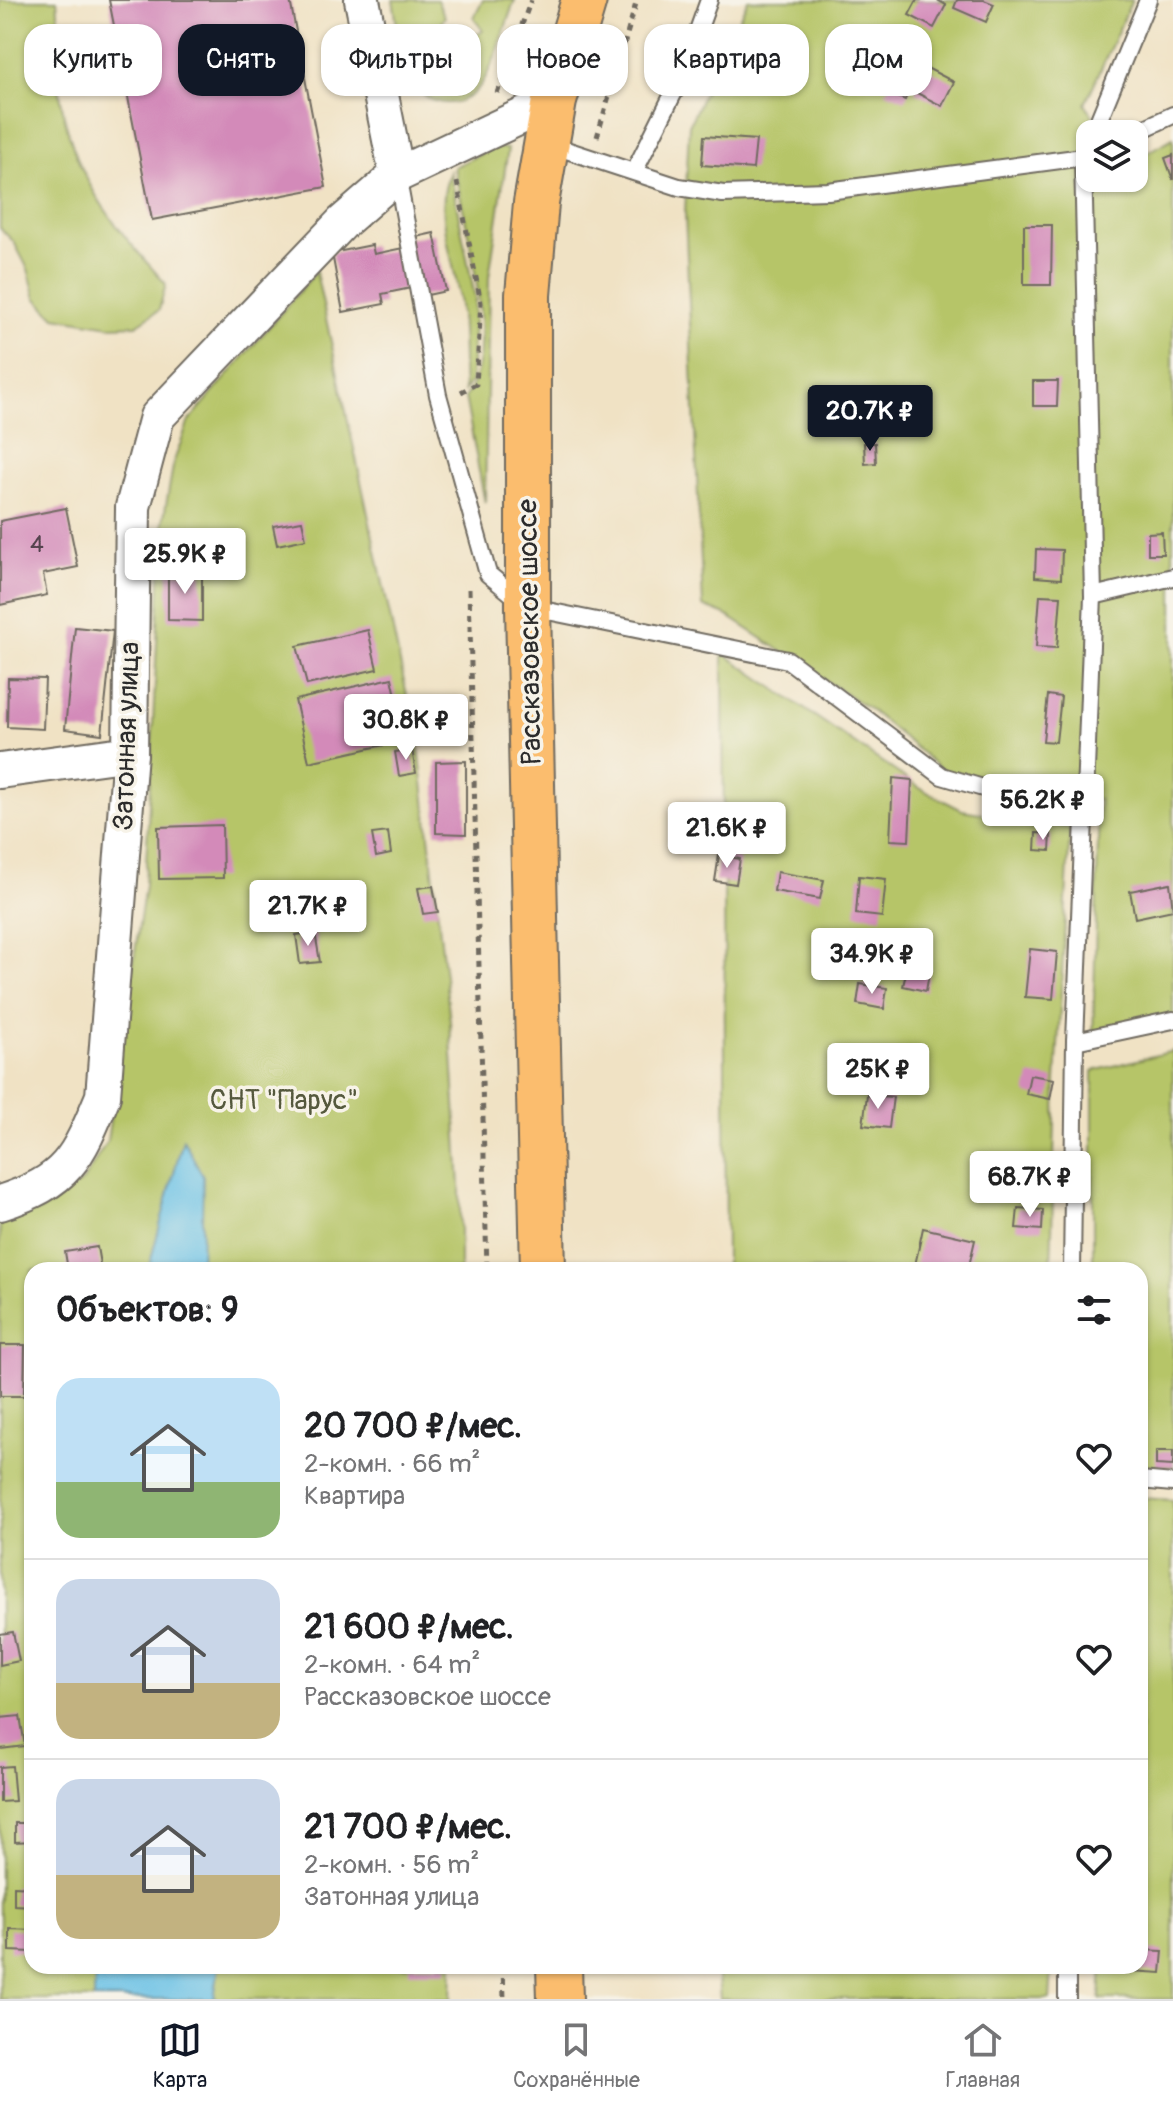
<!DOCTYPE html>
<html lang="ru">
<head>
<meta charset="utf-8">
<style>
	body { margin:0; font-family:Pangolin,sans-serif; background:#f2f2f2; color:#202124; height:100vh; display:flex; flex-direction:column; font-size:30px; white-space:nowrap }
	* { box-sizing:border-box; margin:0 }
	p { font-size:26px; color:#757577 }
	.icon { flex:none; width:44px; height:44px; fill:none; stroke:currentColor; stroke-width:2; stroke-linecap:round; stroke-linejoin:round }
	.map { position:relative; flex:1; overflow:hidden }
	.panel { position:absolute; left:24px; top:1262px; width:1124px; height:712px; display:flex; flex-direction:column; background:#fff; border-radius:24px; box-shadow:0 2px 6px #0004 }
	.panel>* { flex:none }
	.hud { position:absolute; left:24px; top:24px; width:1126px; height:72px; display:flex; gap:16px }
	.buttons { position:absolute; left:1076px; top:120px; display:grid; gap:16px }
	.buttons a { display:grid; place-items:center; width:72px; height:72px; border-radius:16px; background:#fff; box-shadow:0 2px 6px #0004; font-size:40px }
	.price { position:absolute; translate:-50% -68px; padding:0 18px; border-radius:8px; background:#fff; color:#222; font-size:26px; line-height:52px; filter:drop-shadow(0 2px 4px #0008) }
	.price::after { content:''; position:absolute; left:50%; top:48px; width:24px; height:18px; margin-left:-12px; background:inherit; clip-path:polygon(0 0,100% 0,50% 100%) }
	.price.selected { background:#111827; color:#fff }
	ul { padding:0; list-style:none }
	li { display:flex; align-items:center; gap:24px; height:200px; padding:0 32px }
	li+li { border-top:2px solid #e0e0e0 }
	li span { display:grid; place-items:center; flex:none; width:224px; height:160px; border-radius:24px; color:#555 }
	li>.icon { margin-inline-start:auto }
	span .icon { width:96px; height:96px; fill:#fffc; stroke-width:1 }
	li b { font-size:34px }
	h2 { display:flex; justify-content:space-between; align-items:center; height:96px; padding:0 32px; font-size:34px }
	.pill { padding:0 28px; border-radius:24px; background:#fff; box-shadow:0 2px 6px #0004; font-size:28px; line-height:72px }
	.pill.selected { background:#111827; color:#fff }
	.menu { display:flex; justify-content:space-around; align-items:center; height:112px; border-top:2px solid #e0e0e0; background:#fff; font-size:22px; color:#757577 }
	.menu a { display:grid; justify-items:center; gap:4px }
	.menu .selected { color:#111827 }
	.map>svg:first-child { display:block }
	.green { fill:#b6c567; stroke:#707849; stroke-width:2 }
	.water { fill:#69c1e6; stroke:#4a7688; stroke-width:2 }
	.building { fill:#d38ab9 }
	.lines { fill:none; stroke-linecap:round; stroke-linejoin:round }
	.lane-casing { stroke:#706b61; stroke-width:20 }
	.street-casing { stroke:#706b61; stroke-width:38 }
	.primary-casing { stroke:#706b61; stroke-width:48 }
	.path { stroke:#706b61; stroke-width:5; stroke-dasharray:6 6; stroke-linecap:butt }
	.lane { stroke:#fff; stroke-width:16 }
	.street { stroke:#fff; stroke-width:34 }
	.primary { stroke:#fbbd6e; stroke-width:44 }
	.labels { text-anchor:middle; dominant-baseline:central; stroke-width:7; stroke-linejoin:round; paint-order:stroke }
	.number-label { font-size:24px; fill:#55434e }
	.street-label { font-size:28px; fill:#2b2b2b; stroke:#f7f3e8 }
	.park-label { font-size:28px; fill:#55593d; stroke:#f7f3e8 }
</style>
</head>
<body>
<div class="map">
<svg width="1173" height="1999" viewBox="0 0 1173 1999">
	<rect width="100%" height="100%" fill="#f7f3e8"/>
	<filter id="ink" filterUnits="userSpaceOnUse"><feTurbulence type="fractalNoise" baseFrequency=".0125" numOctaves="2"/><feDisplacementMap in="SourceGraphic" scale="16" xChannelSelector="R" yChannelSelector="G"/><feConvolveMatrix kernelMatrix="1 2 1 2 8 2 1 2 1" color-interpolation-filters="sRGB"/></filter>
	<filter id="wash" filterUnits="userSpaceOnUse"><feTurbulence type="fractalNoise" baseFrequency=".006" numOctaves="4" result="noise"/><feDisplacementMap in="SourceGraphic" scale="32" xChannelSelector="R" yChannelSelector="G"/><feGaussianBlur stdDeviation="1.8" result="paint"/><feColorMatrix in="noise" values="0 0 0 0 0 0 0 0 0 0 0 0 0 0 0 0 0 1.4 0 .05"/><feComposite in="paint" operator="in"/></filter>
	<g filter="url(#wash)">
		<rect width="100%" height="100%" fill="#f0e2c4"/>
		<g class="green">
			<path d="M0,0H57C61,31 55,61 60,93C71,175 112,224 166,284L159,310L136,325L110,326L55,317L36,298L28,269L14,242L0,228Z"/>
			<path d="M393,0H437L445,17L434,30C450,41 466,42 483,31L474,18L483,0H515C505,24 495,66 480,86C473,96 461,103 449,103C399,104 400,35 393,0Z"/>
			<polygon points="748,0 1132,0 1085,104 1105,134 1090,134 1090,178 1134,178 1134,160 1173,138 1173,1022 1093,1040 1099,800 959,784 868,708 726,615 703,606 685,214 689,125"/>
			<path d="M495,147L508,149L489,277L485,503L465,397C501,353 465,221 454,167Z"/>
			<path d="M450,172L475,298L471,381L464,391C462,360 464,329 459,298C454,257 433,211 450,172Z"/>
			<polygon points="316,272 420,756 450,1021 460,1186 460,1270 32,1270 32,1966 452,1966 451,1999 0,1999 0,1223 42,1210 83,1181 107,1141 145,885 163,522 174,461 189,421"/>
			<polygon points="723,653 921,789 962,810 1070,828 1056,1081 1051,1270 726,1270"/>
			<polygon points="1173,1051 1173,1467 1140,1465 1140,1270 1093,1270 1093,1071"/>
			<polygon points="1140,1498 1173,1500 1173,1999 1100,1999 1102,1966 1140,1966"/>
			<polygon points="717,1966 1052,1966 1050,1999 720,1999"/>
		</g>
		<g class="water">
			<polygon points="183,1139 203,1176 201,1270 148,1270"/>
			<polygon points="95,1966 219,1966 214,1999 94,1999"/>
		</g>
		<g id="blocks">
			<g class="building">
				<polygon points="109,0 290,0 326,187 152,220"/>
				<polygon points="917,0 937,0 946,5 934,28 909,15"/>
				<polygon points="957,0 984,0 994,4 986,22 954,8"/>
				<polygon points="899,62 918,70 905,100 886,92"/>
				<polygon points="927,68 954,82 942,106 915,92"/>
				<polygon points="704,136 756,140 753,169 702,165"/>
				<polygon points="1173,155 1173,180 1165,158"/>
				<polygon points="1024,225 1052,225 1051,285 1024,285"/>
				<polygon points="434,233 446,291 418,297 416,287 382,294 384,304 343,312 332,253 372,245 374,254 408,247 407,239"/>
				<polygon points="1033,381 1058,381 1057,406 1033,406"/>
				<polygon points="864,443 875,443 876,463 865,464"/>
				<polygon points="66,508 78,567 43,574 47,595 0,605 0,521"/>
				<polygon points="302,521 306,539 277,545 273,526"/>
				<polygon points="1162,532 1163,554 1148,554 1148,533"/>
				<polygon points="1036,549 1062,550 1061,579 1035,577"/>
				<polygon points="168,572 202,573 202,621 168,620"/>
				<polygon points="1040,595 1061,596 1057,648 1036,647"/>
				<polygon points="75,627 113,631 102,734 65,729"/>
				<polygon points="368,630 377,669 307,685 297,646"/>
				<polygon points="8,678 45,679 43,729 7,727"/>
				<polygon points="392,678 406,740 309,762 295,700"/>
				<polygon points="1048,695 1061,697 1056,742 1043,741"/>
				<polygon points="412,749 416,773 399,776 395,752"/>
				<polygon points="466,761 466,834 436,833 436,762"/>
				<polygon points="893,778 912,780 909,841 890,840"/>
				<polygon points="222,825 223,878 159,879 158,827"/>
				<polygon points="388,832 391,854 376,857 372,834"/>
				<polygon points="1036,833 1051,834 1050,851 1035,850"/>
				<polygon points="719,855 740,859 736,884 715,881"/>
				<polygon points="777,872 824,880 820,899 774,891"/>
				<polygon points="859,876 886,879 882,917 856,914"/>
				<polygon points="1170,883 1173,910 1135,918 1130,891"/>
				<polygon points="433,886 438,912 423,914 418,888"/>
				<polygon points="315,932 320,962 300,964 296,935"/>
				<polygon points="1030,949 1057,952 1053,999 1025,997"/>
				<polygon points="907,969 929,974 926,991 903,986"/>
				<polygon points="860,984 887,988 884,1009 857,1004"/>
				<polygon points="1030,1075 1054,1079 1050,1099 1026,1094"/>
				<polygon points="867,1095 893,1097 889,1128 863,1125"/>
				<polygon points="1018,1208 1043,1210 1042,1230 1016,1228"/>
				<polygon points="923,1228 975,1240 968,1270 914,1270"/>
				<polygon points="97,1247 101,1270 68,1270 65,1252"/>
				<polygon points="0,1345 25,1345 24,1396 0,1396"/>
				<polygon points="1156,1451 1173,1451 1173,1466 1156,1465"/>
				<polygon points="13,1632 19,1661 0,1665 0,1634"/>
				<polygon points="20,1716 25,1746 0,1749 0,1718"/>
				<polygon points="12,1766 15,1801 0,1802 0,1767"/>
				<polygon points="15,1823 32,1823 32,1841 15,1842"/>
				<polygon points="14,1886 32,1887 32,1906 14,1905"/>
				<polygon points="10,1929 32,1930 32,1952 10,1951"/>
				<polygon points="1140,1950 1163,1951 1161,1973 1131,1971 1131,1966 1140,1966"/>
				<rect x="409" y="1966" width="38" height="6"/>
			</g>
		</g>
	</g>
	<g filter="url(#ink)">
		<use href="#blocks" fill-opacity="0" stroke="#706b61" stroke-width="2"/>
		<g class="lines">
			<g class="lane-casing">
				<g id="lane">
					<polyline points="1093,134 1148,0"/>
					<polyline points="1132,134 1173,115"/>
					<polyline points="548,144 679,187 723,194 828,191 1083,157 1090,141"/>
					<polyline points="635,170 681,78 709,0"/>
					<polyline points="397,175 438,395 488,574 528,607 788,660 942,776 1082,817"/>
					<polyline points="1093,596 1173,577"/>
					<polyline points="1075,1041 1173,1020"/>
					<polyline points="1072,1270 1075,1041 1093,596 1083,157 1090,153"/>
					<polyline points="1140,1480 1173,1483"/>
					<polyline points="1067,1999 1067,1966"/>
				</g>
			</g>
			<g class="street-casing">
				<g id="street">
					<polyline points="362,0 397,175"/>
					<polyline points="0,771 130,753"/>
					<path d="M0,1203C68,1181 77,1159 103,1096L130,753L133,507L157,417L343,222L397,175L554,101"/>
				</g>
			</g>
			<g class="primary-casing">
				<g id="primary">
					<polyline points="543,1270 528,607 528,295 536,203 554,101 584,0"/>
					<polyline points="559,1966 560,1999"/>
				</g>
			</g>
			<g class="path">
				<polyline points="497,93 531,0"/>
				<polyline points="597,137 637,0"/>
				<polyline points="457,182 481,303 476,384 461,392"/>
				<polyline points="469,589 487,1270"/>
				<polyline points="503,1966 504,1999"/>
			</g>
			<use href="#lane" class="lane"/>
			<use href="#street" class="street"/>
			<use href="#primary" class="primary"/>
		</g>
	</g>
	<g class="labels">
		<g class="number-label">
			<text x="37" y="544">4</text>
		</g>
		<g class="street-label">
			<text transform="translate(530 632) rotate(-91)">Рассказовское шоссе</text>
			<text transform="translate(127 736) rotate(-88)">Затонная улица</text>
		</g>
		<g class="park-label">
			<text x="284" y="1100">СНТ "Парус"</text>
		</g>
	</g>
</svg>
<div class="buttons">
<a><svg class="icon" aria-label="layers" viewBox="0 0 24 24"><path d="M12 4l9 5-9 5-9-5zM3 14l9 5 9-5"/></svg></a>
</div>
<b class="price selected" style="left:870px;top:453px">20.7K ₽</b>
<b class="price" style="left:185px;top:596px">25.9K ₽</b>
<b class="price" style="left:406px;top:762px">30.8K ₽</b>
<b class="price" style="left:1043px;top:842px">56.2K ₽</b>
<b class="price" style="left:727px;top:870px">21.6K ₽</b>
<b class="price" style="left:308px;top:948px">21.7K ₽</b>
<b class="price" style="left:872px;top:996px">34.9K ₽</b>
<b class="price" style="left:878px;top:1111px">25K ₽</b>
<b class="price" style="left:1030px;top:1219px">68.7K ₽</b>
<div class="hud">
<a class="pill">Купить</a>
<a class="pill selected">Снять</a>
<a class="pill">Фильтры</a>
<a class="pill">Новое</a>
<a class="pill">Квартира</a>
<a class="pill">Дом</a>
</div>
<section class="panel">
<h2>Объектов: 9<svg class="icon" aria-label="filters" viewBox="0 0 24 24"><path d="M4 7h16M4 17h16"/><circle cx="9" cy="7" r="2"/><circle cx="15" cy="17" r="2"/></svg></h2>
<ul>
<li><span style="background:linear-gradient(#bfe0f5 65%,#8fb573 0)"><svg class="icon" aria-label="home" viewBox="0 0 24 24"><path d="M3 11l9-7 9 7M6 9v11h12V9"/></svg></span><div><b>20 700 ₽/мес.</b><p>2-комн. · 66 m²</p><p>Квартира</p></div><svg class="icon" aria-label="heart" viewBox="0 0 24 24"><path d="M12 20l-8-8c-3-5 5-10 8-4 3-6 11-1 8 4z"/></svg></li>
<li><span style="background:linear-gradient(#c9d6e8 65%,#c2b280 0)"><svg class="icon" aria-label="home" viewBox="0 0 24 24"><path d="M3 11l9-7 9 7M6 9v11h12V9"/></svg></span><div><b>21 600 ₽/мес.</b><p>2-комн. · 64 m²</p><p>Рассказовское шоссе</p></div><svg class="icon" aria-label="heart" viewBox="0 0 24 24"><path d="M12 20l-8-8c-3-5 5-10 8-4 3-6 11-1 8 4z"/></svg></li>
<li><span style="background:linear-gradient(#c9d6e8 60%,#c2b280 0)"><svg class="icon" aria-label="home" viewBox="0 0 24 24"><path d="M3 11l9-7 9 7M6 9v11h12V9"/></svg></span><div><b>21 700 ₽/мес.</b><p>2-комн. · 56 m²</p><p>Затонная улица</p></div><svg class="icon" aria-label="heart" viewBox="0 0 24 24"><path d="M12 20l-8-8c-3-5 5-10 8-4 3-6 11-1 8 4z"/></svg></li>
</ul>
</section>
</div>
<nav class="menu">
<a class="selected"><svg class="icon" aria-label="map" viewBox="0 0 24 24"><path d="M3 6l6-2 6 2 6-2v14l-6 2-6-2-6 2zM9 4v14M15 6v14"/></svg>Карта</a>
<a><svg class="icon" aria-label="saved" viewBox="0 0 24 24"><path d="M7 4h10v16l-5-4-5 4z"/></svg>Сохранённые</a>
<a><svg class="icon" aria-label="home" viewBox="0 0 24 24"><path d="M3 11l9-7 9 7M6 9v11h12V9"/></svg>Главная</a>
</nav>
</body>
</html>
